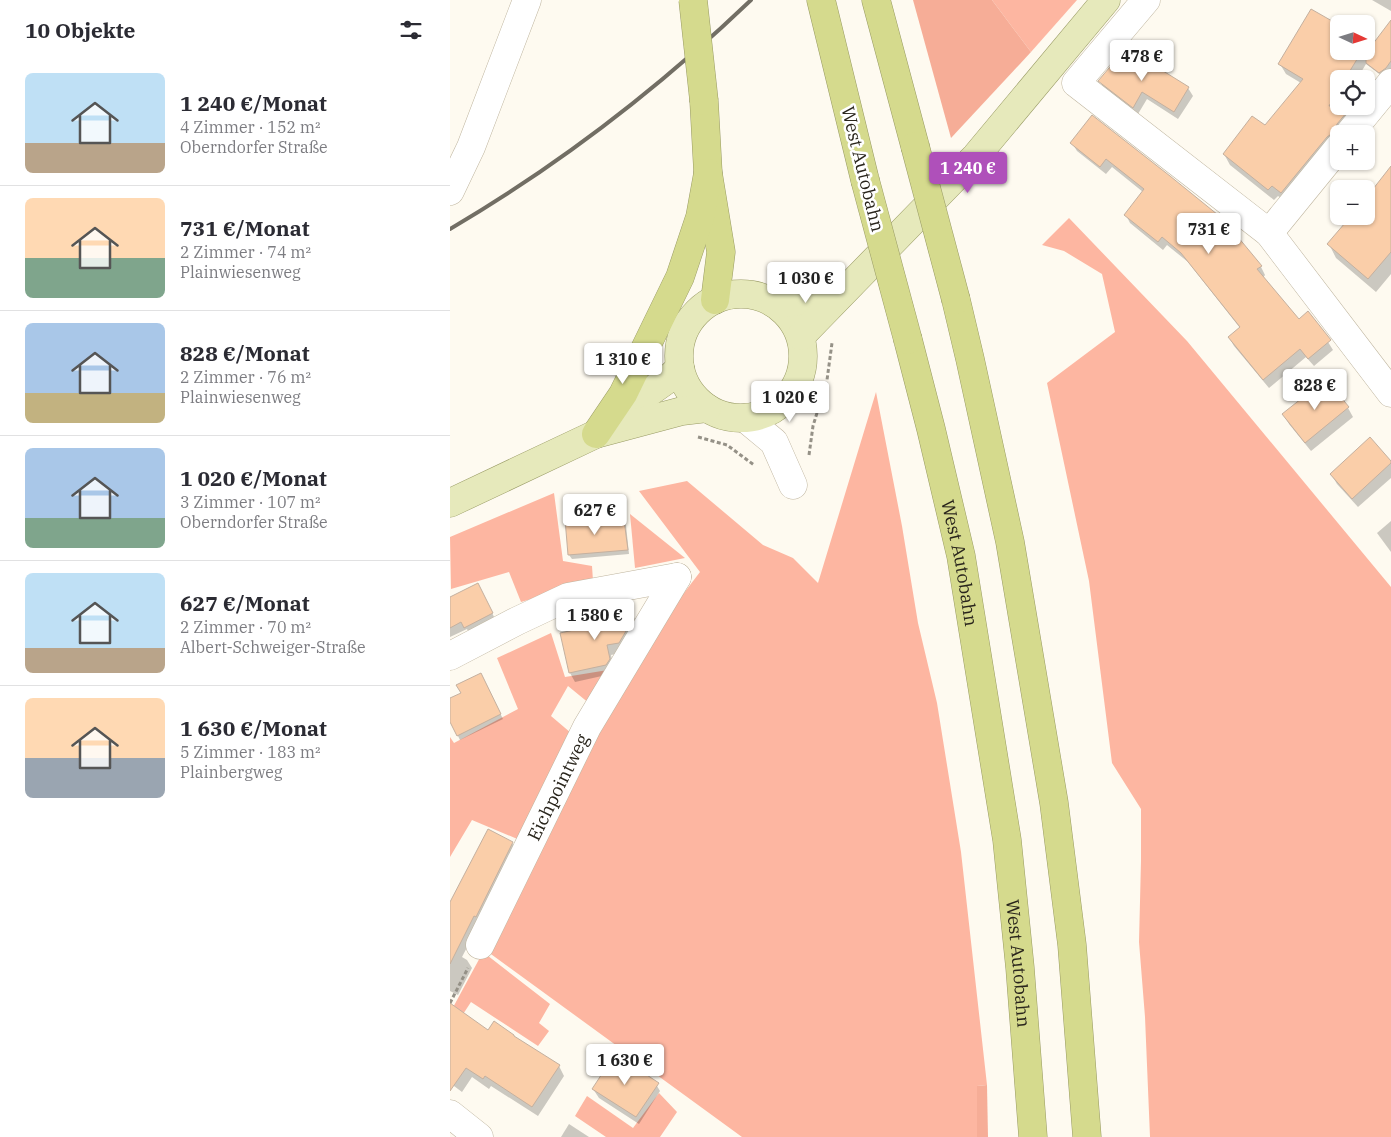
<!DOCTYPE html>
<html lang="de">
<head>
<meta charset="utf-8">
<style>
	body { margin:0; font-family:"IBM Plex Serif",serif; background:#f7f7f7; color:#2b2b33; height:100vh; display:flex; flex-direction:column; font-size:19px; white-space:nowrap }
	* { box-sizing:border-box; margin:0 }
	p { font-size:16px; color:#7c7c81 }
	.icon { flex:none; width:28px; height:28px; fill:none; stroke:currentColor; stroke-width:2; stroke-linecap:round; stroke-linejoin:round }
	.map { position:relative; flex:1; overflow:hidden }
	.drawer { display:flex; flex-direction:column; background:#fff; width:450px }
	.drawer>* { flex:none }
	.needle { width:32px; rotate:94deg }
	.buttons { position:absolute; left:880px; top:15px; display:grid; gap:10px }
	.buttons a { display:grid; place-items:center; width:45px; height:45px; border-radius:8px; background:#fff; box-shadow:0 1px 4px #0004; font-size:25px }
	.price { position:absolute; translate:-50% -42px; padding:0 11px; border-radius:5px; background:#fff; color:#222; font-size:16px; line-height:32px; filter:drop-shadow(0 1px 2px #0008) }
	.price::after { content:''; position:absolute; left:50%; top:30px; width:15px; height:11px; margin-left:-8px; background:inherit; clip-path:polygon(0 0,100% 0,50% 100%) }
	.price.on { background:#af50ba; color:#fff }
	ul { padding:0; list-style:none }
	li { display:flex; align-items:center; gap:15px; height:125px; padding:0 25px }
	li+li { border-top:1px solid #e1e1e2 }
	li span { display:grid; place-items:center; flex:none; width:140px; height:100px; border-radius:8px; color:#555 }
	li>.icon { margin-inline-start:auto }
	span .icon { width:60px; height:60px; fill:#fffc; stroke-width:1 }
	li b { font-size:21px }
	h2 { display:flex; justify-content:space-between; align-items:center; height:60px; padding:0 25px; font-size:21px }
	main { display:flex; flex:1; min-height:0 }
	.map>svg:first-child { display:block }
	.green { fill:#fdb6a1 }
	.forest { fill:#f6ad97 }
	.shadow { fill:#0003 }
	.building { fill:#facea9; stroke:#c4b09f }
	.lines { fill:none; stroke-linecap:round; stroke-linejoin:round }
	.minor-casing { stroke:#bfb59f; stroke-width:29 }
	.major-casing { stroke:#999b65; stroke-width:29 }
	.highway-casing { stroke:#999b65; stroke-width:29 }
	.path { stroke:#959187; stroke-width:3; stroke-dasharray:4 2.5; stroke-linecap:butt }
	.minor { stroke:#fff; stroke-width:28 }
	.major { stroke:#e6e9bb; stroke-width:28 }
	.highway { stroke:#d5da8d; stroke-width:28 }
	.rail { stroke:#726e64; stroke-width:4 }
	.highway-bridge-casing { stroke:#999b65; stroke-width:29; stroke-linecap:butt }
	.highway-bridge { stroke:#d5da8d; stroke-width:28 }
	.labels { text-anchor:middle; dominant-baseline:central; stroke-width:5; stroke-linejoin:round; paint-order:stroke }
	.street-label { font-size:18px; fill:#29251c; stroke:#fff }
</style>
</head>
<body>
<main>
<section class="drawer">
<h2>10 Objekte<svg class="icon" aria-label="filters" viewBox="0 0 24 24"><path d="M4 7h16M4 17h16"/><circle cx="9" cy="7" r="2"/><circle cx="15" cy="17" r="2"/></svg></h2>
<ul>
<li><span style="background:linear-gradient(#bfe0f5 70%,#b9a48a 0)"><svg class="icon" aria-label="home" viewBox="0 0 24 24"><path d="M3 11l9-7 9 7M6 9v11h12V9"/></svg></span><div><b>1 240 €/Monat</b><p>4 Zimmer · 152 m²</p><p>Oberndorfer Straße</p></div></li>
<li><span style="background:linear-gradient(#ffd9b3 60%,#7fa58c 0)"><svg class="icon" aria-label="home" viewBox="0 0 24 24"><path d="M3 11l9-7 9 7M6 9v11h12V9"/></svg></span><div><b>731 €/Monat</b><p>2 Zimmer · 74 m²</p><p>Plainwiesenweg</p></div></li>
<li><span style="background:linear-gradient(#a9c7e8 70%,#c2b280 0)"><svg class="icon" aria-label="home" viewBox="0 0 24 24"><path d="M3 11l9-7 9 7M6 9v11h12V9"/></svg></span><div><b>828 €/Monat</b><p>2 Zimmer · 76 m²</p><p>Plainwiesenweg</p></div></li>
<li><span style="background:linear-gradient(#a9c7e8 70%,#7fa58c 0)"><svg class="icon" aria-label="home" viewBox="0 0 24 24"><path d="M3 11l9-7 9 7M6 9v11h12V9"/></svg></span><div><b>1 020 €/Monat</b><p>3 Zimmer · 107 m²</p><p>Oberndorfer Straße</p></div></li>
<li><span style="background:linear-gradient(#bfe0f5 75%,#b9a48a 0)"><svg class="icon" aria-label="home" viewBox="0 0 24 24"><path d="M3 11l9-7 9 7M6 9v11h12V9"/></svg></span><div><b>627 €/Monat</b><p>2 Zimmer · 70 m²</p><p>Albert-Schweiger-Straße</p></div></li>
<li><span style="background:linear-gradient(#ffd9b3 60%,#9aa5b1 0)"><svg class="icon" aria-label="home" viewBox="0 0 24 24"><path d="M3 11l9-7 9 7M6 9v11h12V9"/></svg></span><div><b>1 630 €/Monat</b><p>5 Zimmer · 183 m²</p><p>Plainbergweg</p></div></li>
</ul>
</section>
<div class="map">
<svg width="941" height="1137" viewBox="0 0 941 1137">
	<rect width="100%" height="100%" fill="#fefaf0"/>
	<g class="green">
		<polygon points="542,0 627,0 581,52"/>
		<polygon points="619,218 737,341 941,587 941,1137 700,1137 695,1017 689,942 691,861 691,809 662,763 639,581 597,383 665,332 652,274 614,251 592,245"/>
		<polygon points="426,392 452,526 468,623 487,703 511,852 537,1085 527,1086 527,1137 292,1137 34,949 201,636 250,572 189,491 237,481 313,545 343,558 368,583"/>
		<polygon points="104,493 113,561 142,566 143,581 71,602 59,572 1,589 0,537"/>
		<polygon points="180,514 235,558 185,568"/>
		<polygon points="101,633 115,677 164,669 140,704 118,686 101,716 121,733 72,841 22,820 0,857 0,737 4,743 68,709 47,658"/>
		<polygon points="33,952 100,1004 89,1023 99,1031 88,1046 21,1002 0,1034 0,1013"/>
		<polygon points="209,1093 227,1112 210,1137 156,1137 125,1116 137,1096 183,1128"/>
	</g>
	<g class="forest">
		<polygon points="463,0 542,0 581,52 501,138"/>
		<polygon points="537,1085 538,1137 527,1137 527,1086"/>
	</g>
	<g class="shadow">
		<polygon points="922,0 941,0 941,11"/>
		<polygon points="941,22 941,69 932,76 916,64 907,79 889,79 889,106 906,106 838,203 828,196 824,200 780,165 774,154 815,127 851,83 836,74 830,64 889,51 916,51 916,43 920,50"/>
		<polygon points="650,81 738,88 743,96 728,119 697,99 688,114 654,88"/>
		<polygon points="643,117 811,267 815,275 813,278 848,321 878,342 883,350 864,366 856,357 819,388 784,346 779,337 790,328 738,262 717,245 713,250 680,223 676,215 693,192 662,167 656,174 627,151 622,143"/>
		<polygon points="941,168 941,274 926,292 886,258 879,244 916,216"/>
		<polygon points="898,408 903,417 861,451 839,424 834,415"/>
		<polygon points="941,463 941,478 908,507 887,484 881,474"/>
		<polygon points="152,517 155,523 173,521 176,525 179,554 122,559 119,555 117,520"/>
		<polygon points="941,521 941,552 927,533"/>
		<polygon points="32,592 46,621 20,635 17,629 0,637 0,599"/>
		<polygon points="180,609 185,619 188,630 175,652 161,655 164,669 161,674 125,682 120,673 111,634 154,625"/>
		<polygon points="35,683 53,719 10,740 0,720 0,699"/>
		<polygon points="62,843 67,851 12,957 17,960 22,968 8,995 0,991 0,905"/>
		<polygon points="38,1031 65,1038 109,1066 114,1076 88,1116 41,1086 39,1089 22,1077 12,1092 0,1083 0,1039"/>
		<polygon points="204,1081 210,1091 189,1124 149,1098 143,1089"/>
		<polygon points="119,1124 139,1137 111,1137"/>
	</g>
	<g class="building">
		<polygon points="861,9 889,25 889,51 912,51 895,79 889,79 889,90 879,106 902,106 887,124 884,132 877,137 831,193 822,186 818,190 773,154 802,116 815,125 853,79 828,64"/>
		<polygon points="941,20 941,61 936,68 929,73 916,63 916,53"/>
		<polygon points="676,48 739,87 724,112 692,92 683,108 648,81"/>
		<polygon points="642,115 720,176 773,219 812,266 807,269 849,319 858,311 881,340 858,359 850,349 813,380 778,337 790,327 731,253 712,237 708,242 674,215 694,189 656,159 650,167 620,143"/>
		<polygon points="941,166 941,252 918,279 877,244 901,216 916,216 916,198"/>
		<polygon points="876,379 899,407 855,443 832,414"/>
		<polygon points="920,437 941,461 941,463 902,499 880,474"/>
		<polygon points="153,515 153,522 174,520 178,550 118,555 115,519"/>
		<polygon points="28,583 43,613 14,628 11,622 0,628 0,597"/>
		<polygon points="181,608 183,619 169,643 157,645 160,659 156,665 119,673 110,633 152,624 150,615"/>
		<polygon points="31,673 51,714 7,736 0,722 0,698 11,693 6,685"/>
		<polygon points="38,829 63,842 26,917 24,916 0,964 0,902"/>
		<polygon points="0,1003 38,1030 44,1021 64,1035 64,1036 110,1065 82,1107 35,1076 33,1079 16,1068 0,1091"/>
		<polygon points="165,1054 209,1083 186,1117 142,1089"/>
	</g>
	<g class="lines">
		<g class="minor-casing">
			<g id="minor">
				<polyline points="696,0 626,83 819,233 941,393"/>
				<polyline points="899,134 941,83"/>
				<polyline points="0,191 21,147 77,0"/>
				<polyline points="819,233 889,147"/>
				<polyline points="295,418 324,442 343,485"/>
				<polyline points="0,656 67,621 118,597 227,577"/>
				<path id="s1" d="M30,945L137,727L227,577"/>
				<polyline points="0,1114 29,1137"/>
			</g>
		</g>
		<g class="major-casing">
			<g id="major">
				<circle cx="291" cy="356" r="62"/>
				<polyline points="325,304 348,301 396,285"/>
				<polyline points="351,336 526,156 656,0"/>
				<polyline points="153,428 187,401 218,379 230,368"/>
				<polyline points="0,503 146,434 232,411 257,408"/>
			</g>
		</g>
		<g class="highway-casing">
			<g id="highway">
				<polyline points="371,0 415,180"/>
				<polyline points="426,0 465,146"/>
				<polyline points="254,101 258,173 271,252 265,300"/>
				<polyline points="506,300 520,359 560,542 604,803 622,945 637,1137"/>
				<path id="s2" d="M458,340L481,429L511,556L557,840L570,968L583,1137"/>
				<polyline points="146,434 173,394 230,277 250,217 258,173"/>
			</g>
		</g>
		<g class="path">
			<polyline points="248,437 277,445 304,465"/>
			<polyline points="359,455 363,426 377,380 382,343"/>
			<polyline points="0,1003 18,968"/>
		</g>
		<use href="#minor" class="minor"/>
		<use href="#major" class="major"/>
		<use href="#highway" class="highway"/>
		<path class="rail" d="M0,229C109,165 209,88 301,0"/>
		<g class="highway-bridge-casing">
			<g id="highway-bridge">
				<polyline points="243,0 254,101"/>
				<polyline points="465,146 506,300"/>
				<polyline points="415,180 458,340"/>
			</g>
		</g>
		<use href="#highway-bridge" class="highway-bridge"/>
	</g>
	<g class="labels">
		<g class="street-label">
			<text transform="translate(413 169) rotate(76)">West Autobahn</text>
			<text stroke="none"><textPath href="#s2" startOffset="229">West Autobahn</textPath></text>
			<text stroke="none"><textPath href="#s1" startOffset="176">Eichpointweg</textPath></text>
			<text stroke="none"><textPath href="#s2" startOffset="634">West Autobahn</textPath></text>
		</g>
	</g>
</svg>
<div class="buttons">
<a><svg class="needle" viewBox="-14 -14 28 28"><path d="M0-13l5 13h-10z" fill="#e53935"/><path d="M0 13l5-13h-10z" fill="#7c7c81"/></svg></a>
<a><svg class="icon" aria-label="locate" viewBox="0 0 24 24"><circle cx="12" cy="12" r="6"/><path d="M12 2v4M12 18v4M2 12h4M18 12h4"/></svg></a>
<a>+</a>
<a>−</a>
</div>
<b class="price" style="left:692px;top:82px">478 €</b>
<b class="price on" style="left:518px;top:194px">1 240 €</b>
<b class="price" style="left:759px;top:255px">731 €</b>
<b class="price" style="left:356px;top:304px">1 030 €</b>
<b class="price" style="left:173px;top:385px">1 310 €</b>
<b class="price" style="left:865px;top:411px">828 €</b>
<b class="price" style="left:340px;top:423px">1 020 €</b>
<b class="price" style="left:145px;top:536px">627 €</b>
<b class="price" style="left:145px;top:641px">1 580 €</b>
<b class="price" style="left:175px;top:1086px">1 630 €</b>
</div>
</main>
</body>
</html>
